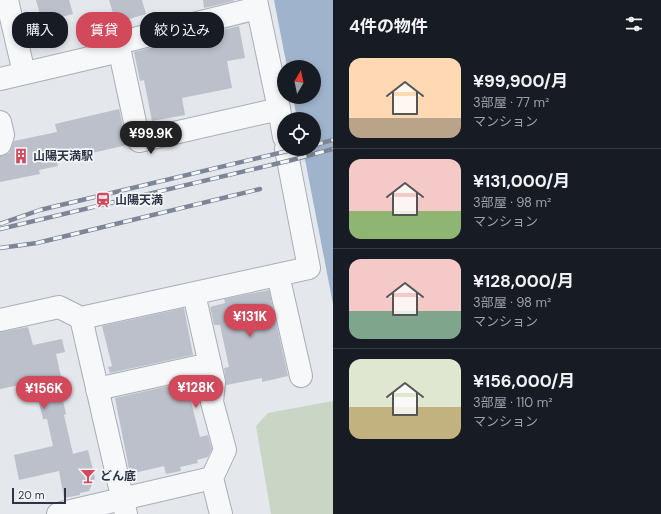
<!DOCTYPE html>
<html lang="ja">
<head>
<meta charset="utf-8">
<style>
	body { margin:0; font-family:"DM Sans","Noto Sans JP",sans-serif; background:#20242c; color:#f1f3f6; height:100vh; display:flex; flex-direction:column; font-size:15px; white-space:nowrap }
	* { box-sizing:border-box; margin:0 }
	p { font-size:13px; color:#9ea1a6 }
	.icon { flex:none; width:22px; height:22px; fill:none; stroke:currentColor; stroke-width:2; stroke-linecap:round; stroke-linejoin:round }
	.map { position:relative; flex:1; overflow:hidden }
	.drawer { display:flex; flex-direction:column; background:#171b24; width:328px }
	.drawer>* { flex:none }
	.top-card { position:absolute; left:12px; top:12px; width:261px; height:36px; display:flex; gap:8px }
	.needle { width:26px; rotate:9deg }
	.controls { position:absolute; left:277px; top:60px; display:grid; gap:8px }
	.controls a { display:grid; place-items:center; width:44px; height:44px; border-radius:50%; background:#171b24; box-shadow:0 2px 6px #0003; font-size:20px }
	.scale { position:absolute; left:12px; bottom:10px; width:54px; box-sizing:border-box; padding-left:4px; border:2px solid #2b3445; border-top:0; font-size:11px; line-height:14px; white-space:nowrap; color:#2b3445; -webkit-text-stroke:3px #f4f6f9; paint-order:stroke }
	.price { position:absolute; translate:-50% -34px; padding:0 9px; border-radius:14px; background:#d1495b; color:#fff; font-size:13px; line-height:26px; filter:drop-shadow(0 1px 2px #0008) }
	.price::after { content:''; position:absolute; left:50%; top:24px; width:12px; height:9px; margin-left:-6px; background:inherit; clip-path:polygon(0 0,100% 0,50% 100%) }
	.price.current { background:#222; color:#fff }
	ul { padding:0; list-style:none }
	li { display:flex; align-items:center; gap:12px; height:100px; padding:0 16px }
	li+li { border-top:1px solid #363941 }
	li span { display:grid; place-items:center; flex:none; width:112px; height:80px; border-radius:12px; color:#555 }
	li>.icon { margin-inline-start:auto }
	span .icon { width:48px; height:48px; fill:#fffc; stroke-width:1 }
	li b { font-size:17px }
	h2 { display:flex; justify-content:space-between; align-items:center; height:48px; padding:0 16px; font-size:17px }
	.chip { padding:0 14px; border-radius:16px; background:#171b24; box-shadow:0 2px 6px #0003; font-size:14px; line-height:36px }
	.chip.current { background:#d1495b; color:#fff }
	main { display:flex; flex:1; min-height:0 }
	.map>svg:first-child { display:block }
	.green { fill:#c9d6c5 }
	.water { fill:#9fb4cc }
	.building { fill:#bbc0ca }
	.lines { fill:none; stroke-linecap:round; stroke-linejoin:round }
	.minor-casing { stroke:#a9aeb7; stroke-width:24 }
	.minor { stroke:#f7f8fa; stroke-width:22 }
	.rail-casing { stroke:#7d8696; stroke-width:4.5 }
	.rail { stroke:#f4f6f9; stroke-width:3; stroke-dasharray:9; stroke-linecap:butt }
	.labels { text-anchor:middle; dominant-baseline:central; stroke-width:3.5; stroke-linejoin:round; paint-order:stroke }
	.poi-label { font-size:12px; font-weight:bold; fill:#2b3445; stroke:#f4f6f9; text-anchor:start }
</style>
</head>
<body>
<main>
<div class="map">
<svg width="333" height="514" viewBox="0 0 333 514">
	<rect width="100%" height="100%" fill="#e4e7ec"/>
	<polygon class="green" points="333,401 333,514 271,514 256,426 268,413"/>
	<polygon class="water" points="274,0 333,0 333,304 303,149 314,149 314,119 297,119 293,97 314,97 314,67 287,67"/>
	<g class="building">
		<polygon points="36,0 69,0 73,14 42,22"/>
		<polygon points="109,0 142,0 146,14 116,23"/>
		<polygon points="203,0 233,0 234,1 204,8"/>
		<polygon points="239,26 245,58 227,61 232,88 182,98 185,115 152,121 144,80 140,81 134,52 169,43 170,44 210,36 209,33"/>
		<polygon points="119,109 127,145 57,161 58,166 39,170 40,174 0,182 0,156 9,153 14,141 57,132 55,124"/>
		<polygon points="269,290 288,376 262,382 262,378 226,385 224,368 229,367 220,325 214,325 210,307 225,303 224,299"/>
		<polygon points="184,308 193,355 110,373 108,367 112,366 102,326"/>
		<polygon points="28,327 33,345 62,339 65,352 56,354 61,377 58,377 66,414 64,415 73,454 88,450 95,478 89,491 80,493 80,495 64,498 59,471 19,480 14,455 53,446 47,419 43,419 34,382 0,389 0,332"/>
		<polygon points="186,382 200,437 208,435 212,449 208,457 197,460 198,463 180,467 181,471 166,474 164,466 130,474 115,398"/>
	</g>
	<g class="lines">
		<g class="minor-casing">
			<g id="minor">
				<polyline points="7,0 24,73"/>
				<polyline points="256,0 279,109 284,137"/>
				<polyline points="257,8 118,43 139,141 279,109"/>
				<polyline points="0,79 120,51"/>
				<polyline points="0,122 3,135 0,144"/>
				<polyline points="278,275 301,376"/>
				<polyline points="194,294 214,382 212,402 225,450 212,478 221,514"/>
				<polyline points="81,318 126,514"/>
				<polyline points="0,320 59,307 81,318 309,268 286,149"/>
				<polyline points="97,389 210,364"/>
				<polyline points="58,514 212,478"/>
			</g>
		</g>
		<use href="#minor" class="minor"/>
		<g class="rail-casing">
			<g id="rail">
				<polyline points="314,145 333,140"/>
				<polyline points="0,224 40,210 296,149"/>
				<polyline points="0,229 288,161 333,149"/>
				<polyline points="0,248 37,243 260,189"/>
			</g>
		</g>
		<use href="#rail" class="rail"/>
	</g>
	<defs>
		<g id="building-bare" transform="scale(1.2)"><path d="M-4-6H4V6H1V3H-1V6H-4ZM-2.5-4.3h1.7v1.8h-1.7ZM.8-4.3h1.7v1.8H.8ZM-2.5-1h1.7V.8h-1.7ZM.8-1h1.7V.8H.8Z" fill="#d1495b" stroke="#f4f6f9" stroke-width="2.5" paint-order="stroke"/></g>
		<g id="station-bare" transform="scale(1.2)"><path d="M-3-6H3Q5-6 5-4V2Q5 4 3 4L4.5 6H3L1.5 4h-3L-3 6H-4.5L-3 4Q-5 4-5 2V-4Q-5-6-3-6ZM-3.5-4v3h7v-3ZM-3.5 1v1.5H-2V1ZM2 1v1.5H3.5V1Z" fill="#d1495b" stroke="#f4f6f9" stroke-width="2.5" paint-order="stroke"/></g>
		<g id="bar-bare" transform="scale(1.2)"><path d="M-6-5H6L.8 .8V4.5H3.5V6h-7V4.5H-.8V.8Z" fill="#d1495b" stroke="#f4f6f9" stroke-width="2.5" paint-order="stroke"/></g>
	</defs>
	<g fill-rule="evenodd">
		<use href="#building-bare" x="21" y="156"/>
		<use href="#station-bare" x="103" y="200"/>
		<use href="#bar-bare" x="88" y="476"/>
	</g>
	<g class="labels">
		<g class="poi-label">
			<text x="33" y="156">山陽天満駅</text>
			<text x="115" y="200">山陽天満</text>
			<text x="100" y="476">どん底</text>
		</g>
	</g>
</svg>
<div class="controls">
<a><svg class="needle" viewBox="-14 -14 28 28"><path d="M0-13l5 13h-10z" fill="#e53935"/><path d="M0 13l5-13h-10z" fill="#9ea1a6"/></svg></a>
<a><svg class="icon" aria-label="locate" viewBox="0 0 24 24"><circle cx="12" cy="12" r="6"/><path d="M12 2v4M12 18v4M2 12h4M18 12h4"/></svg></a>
</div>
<div class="scale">20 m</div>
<b class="price current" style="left:151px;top:155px">¥99.9K</b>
<b class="price" style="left:250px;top:338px">¥131K</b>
<b class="price" style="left:196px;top:409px">¥128K</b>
<b class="price" style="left:44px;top:410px">¥156K</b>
<div class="top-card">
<a class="chip">購入</a>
<a class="chip current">賃貸</a>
<a class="chip">絞り込み</a>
</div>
</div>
<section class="drawer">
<h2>4件の物件<svg class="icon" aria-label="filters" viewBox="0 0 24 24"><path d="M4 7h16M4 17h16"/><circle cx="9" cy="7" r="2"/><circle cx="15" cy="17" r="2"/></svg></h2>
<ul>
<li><span style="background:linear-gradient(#ffd9b3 75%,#b9a48a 0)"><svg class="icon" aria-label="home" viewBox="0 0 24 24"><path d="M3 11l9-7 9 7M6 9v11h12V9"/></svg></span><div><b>¥99,900/月</b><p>3部屋 · 77 m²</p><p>マンション</p></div></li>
<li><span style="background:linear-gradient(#f6c9c9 65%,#8fb573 0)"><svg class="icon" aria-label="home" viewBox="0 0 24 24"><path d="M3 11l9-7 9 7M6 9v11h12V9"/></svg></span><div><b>¥131,000/月</b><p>3部屋 · 98 m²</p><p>マンション</p></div></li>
<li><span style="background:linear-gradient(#f6c9c9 65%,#7fa58c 0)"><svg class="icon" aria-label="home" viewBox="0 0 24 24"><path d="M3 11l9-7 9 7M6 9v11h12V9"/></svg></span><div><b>¥128,000/月</b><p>3部屋 · 98 m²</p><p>マンション</p></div></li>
<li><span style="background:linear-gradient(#dfe7d0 60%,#c2b280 0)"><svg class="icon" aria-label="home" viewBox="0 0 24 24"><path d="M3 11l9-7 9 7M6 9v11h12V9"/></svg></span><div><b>¥156,000/月</b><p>3部屋 · 110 m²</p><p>マンション</p></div></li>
</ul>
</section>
</main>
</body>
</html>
